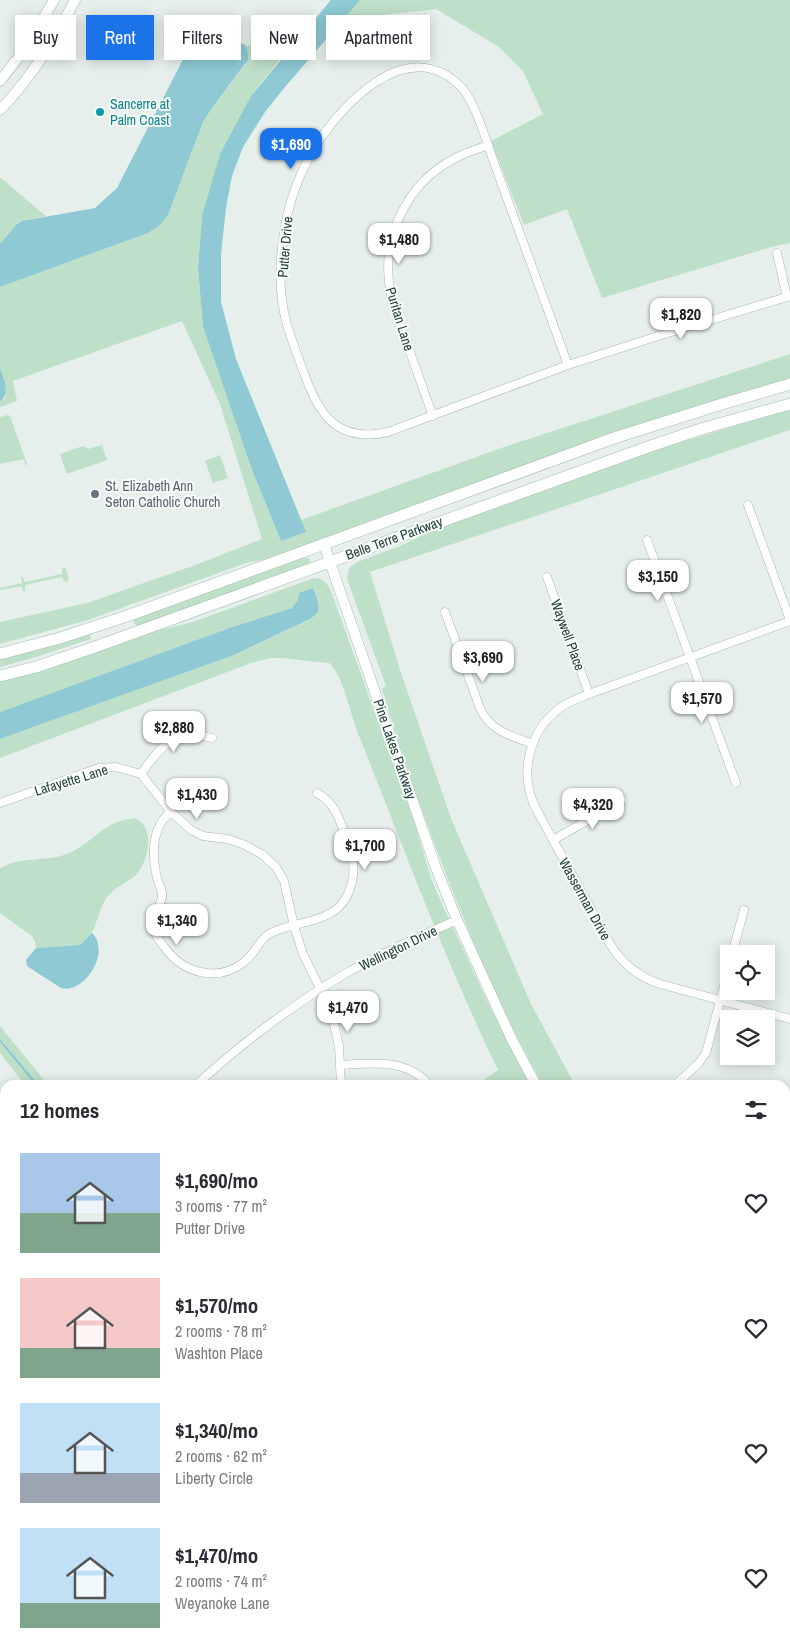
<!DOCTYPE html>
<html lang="en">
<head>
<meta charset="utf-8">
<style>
	body { margin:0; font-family:"Archivo Narrow",sans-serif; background:#f7f7f7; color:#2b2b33; height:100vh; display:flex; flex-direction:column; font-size:19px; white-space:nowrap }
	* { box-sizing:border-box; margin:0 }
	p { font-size:16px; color:#7c7c81 }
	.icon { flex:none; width:28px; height:28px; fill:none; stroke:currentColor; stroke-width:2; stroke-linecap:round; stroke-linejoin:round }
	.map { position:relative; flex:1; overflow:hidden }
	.details { position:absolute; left:0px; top:1080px; width:790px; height:571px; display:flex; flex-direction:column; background:#fff; border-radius:15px 15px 0 0; box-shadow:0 2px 12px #0003 }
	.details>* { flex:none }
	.top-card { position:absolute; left:15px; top:15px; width:500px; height:45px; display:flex; gap:10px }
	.buttons { position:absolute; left:720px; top:945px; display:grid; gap:10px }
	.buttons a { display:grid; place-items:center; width:55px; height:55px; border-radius:0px; background:#fff; box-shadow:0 2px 12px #0003; font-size:25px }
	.price { position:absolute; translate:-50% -42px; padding:0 11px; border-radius:10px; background:#fff; color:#222; font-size:16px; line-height:32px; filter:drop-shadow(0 1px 2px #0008) }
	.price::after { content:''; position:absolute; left:50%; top:30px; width:15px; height:11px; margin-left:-8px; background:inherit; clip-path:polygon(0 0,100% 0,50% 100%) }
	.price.active { background:#1a73e8; color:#fff }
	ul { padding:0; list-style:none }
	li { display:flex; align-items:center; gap:15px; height:125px; padding:0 20px }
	li span { display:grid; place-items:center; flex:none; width:140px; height:100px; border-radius:0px; color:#555 }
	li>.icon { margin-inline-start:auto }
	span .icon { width:60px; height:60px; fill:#fffc; stroke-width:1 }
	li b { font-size:21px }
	h2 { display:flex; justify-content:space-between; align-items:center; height:60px; padding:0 20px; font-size:21px }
	.pill { padding:0 18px; border-radius:0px; background:#fff; box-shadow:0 2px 12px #0003; font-size:18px; line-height:45px }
	.pill.active { background:#1a73e8; color:#fff }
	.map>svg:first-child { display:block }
	.green { fill:#bfe0c8 }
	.water { fill:#8ec9d4 }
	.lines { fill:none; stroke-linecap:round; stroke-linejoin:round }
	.minor-casing { stroke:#a8b8b2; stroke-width:9 }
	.tertiary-casing { stroke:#a8b8b2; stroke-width:11 }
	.secondary-casing { stroke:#a4bbb3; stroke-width:12 }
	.minor { stroke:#fff; stroke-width:8 }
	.tertiary { stroke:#fff; stroke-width:10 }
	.secondary { stroke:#fff; stroke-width:11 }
	.culture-dot { fill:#0f9aa8; stroke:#f7fbf9; stroke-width:2 }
	.worship-dot { fill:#6b7280; stroke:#f7fbf9; stroke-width:2 }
	.labels { text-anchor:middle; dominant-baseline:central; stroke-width:4; stroke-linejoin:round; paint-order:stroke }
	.culture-label { font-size:14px; fill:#0d838f; stroke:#f7fbf9; text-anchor:start }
	.street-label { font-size:14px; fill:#24423a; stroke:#f7fbf9 }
	.worship-label { font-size:14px; fill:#5b616d; stroke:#f7fbf9; text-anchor:start }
</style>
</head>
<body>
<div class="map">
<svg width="790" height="1651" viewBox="0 0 790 1651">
	<rect width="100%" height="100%" fill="#e6efeb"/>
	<g class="green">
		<polygon points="360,0 790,0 790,243 775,246 602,298 567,209 524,225 491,141 543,114 523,71 499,47 436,9 381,15 337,32 333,29"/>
		<polygon points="245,45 286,52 251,96 202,216 198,268 203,327 252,470 281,541 305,532 301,520 507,446 790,354 790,380 268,559 249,562 88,620 0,644 0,622 87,603 198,564 262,539 220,404 182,321 13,381 17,401 0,407 0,402 5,398 6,389 0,368 0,287 148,233 159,226 168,215 203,122 212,108 246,64 248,53"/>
		<polygon points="1,178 46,216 22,221 16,225 0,244 0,179"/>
		<path d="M790,409V430L370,572L401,673L452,821L531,1004L575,1085H543C502,1013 470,937 441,861C419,804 399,747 382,689L386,686L347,579L349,568L357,562L400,546L438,528L579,477L672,445Z"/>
		<polygon points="8,415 10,416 27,464 26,466 24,459 0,464 0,417"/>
		<polygon points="102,445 107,460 67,474 60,454 83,446 88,449"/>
		<polygon points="220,455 228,478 213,483 205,461"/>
		<polygon points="302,558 309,558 311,564 137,627 132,618"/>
		<polygon points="63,567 66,569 69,579 67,582 64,581 62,577 25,585 25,592 23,591 21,586 0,590 0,588 22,583 21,578 22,576 25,582 62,574 62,569"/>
		<path d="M314,578C323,578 327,583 331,591L415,824L431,878L442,904L490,1007L531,1085H477L498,1070C445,961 404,848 359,736C351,717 343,674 329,663L281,658H270L251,663L0,758V739L234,655L311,619C323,609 319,600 313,588L298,600L292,608L232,627L0,712V681L156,631L193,622Z"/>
		<polygon points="90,634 91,639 36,657 0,667 0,659"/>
		<path d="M134,818C156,826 149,861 136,875C127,883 116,886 108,896C99,908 98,922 91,934C88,939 84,942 80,945L36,948L35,942L32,936L0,913V869C16,856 47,862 67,854C83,848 94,835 109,826C117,821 125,820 134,818Z"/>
		<polygon points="0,1026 48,1085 39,1085 0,1039"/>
		<polygon points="0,1042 35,1085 25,1085 0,1053"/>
		<polygon points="785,1366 790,1371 790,1406 785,1401"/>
		<polygon points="785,1420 790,1425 790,1651 52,1651 48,1646 785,1646"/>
		<polygon points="5,1458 5,1627 0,1626 0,1461"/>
	</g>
	<g class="water">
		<polygon points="331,0 360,0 285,87 265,112 243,147 232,176 226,208 221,254 221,302 236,359 306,532 281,541 252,470 203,327 198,268 202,216 220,154 251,96"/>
		<path d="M200,34C216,35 231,38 245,45L248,53V60L212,108L203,122L168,215L159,226L148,233L0,287V244L16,225L22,221L95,208L117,188L194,38Z"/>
		<path d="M0,368C4,380 11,392 0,402Z"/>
		<path d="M313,588C319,602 324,612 308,620L234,655L0,739V712L232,627L292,608L298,600L299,593Z"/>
		<path d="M92,933C112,953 83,995 61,988L27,966L26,960L36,948L80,945Z"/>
		<polygon points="0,1039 39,1085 35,1085 0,1042"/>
		<polygon points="0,1577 5,1578 5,1615 0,1613"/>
		<polygon points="67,1646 132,1646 133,1647 132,1651 70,1651"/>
	</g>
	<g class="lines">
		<g class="minor-casing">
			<g id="minor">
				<polyline points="777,253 787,297"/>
				<path d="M568,365C544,300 520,234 496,168C488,147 476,103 462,88C408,30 337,108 311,154C297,179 288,206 284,233C279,263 279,296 287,325C292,341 298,357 304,373C319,416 338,443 388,432L568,365L658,336L790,296"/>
				<path d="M433,416C424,392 416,368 407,344C400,326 393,308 390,289C381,238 407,184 452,160C463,153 476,150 488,145"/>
				<polyline points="748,505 790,620"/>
				<polyline points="647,540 736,783"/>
				<polyline points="547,577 589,694"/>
				<path d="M445,612L480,708C490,731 511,736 533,744"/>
				<path d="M790,621L589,694C579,698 569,701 560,708C529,731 519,772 535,807L610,944C622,963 638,977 660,984L790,1019"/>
				<path d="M141,774C161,745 175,729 212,738"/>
				<polyline points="0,803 99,768 116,767 141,774 171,812 191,830 203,836 228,839 245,845 263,855 276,867 284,881 294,926 303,954 331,1011 339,1046 341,1085"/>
				<path d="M171,812C151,827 152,855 157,878C158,883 161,887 162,892C164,906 150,913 154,928C155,936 160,942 165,948C183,973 218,983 244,962C255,954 258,941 269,934C287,924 309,924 327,915C355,902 359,864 347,839C339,820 336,803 317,793"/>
				<polyline points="553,840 623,800"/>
				<polyline points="732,954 744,910"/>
				<path d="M341,1065C371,1063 407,1058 429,1085"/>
				<path d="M196,1085C241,1044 291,1006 343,975C380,954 418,937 457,920"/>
				<polyline points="675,1085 698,1064 706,1053 729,968"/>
				<polyline points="785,1128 790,1122"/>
				<polyline points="785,1277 790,1272"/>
				<polyline points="0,1289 5,1284"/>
				<polyline points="0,1384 5,1386"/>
				<polyline points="785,1598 790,1599"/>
				<polyline points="333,1651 333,1646"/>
				<polyline points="659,1651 664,1646"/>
			</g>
		</g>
		<g class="tertiary-casing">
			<g id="tertiary">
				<polyline points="0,81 28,45 54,0"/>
				<path d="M0,110C32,77 54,40 75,0"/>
				<polyline points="324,545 436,868 457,920 512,1040 536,1085"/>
				<polyline points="785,1413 790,1418"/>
			</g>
		</g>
		<g class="secondary-casing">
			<g id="secondary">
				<polyline points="0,654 60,638 127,616 614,438 722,404 790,384"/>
				<polyline points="0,676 36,667 95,647 645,448 701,429 790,404"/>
			</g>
		</g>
		<use href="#minor" class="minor"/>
		<use href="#tertiary" class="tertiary"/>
		<use href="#secondary" class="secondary"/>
	</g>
	<circle class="culture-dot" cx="100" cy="112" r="5"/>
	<circle class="worship-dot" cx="95" cy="494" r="5"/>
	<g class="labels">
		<g class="culture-label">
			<text x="110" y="104">Sancerre at<tspan x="110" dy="16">Palm Coast</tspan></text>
		</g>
		<g class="street-label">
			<text transform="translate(285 247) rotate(-85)">Putter Drive</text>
			<text transform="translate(400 319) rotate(73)">Puritan Lane</text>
			<text transform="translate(394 538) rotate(-20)">Belle Terre Parkway</text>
			<text transform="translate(568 635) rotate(70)">Waywell Place</text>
			<text transform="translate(395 749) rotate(71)">Pine Lakes Parkway</text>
			<text transform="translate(71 780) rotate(-17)">Lafayette Lane</text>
			<text transform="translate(585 899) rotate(61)">Wasserman Drive</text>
			<text transform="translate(398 948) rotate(-26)">Wellington Drive</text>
		</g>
		<g class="worship-label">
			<text x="105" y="486">St. Elizabeth Ann<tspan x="105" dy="16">Seton Catholic Church</tspan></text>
		</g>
	</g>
</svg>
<div class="buttons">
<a><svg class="icon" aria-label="locate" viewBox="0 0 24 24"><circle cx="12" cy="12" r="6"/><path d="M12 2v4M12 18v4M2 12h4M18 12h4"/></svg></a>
<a><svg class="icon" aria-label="layers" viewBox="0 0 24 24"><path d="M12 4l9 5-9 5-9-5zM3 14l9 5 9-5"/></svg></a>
</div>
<b class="price active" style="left:291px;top:170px">$1,690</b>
<b class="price" style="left:399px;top:265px">$1,480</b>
<b class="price" style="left:681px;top:340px">$1,820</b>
<b class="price" style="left:658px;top:602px">$3,150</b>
<b class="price" style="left:483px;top:683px">$3,690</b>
<b class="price" style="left:702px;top:724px">$1,570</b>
<b class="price" style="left:174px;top:753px">$2,880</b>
<b class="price" style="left:197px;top:820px">$1,430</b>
<b class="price" style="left:593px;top:830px">$4,320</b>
<b class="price" style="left:365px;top:871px">$1,700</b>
<b class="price" style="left:177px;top:946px">$1,340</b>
<b class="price" style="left:348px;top:1033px">$1,470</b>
<div class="top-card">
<a class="pill">Buy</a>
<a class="pill active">Rent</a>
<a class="pill">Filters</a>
<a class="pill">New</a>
<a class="pill">Apartment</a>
</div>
<section class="details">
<h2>12 homes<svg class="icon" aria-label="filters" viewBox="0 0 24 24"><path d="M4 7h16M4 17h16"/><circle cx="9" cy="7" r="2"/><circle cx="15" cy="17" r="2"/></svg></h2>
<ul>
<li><span style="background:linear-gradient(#a9c7e8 60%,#7fa58c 0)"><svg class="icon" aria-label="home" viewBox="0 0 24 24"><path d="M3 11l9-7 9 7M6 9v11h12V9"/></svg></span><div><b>$1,690/mo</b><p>3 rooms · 77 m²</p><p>Putter Drive</p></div><svg class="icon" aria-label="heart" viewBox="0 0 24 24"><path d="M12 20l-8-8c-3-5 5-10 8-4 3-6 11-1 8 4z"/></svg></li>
<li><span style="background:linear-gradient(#f6c9c9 70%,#7fa58c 0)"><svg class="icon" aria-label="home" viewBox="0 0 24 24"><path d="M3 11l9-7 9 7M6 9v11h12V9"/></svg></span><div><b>$1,570/mo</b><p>2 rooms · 78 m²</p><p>Washton Place</p></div><svg class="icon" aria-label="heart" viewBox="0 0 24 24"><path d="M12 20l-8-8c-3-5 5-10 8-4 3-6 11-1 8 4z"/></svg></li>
<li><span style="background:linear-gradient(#bfe0f5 70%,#9aa5b1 0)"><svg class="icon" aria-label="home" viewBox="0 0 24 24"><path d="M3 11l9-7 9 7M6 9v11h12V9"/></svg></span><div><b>$1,340/mo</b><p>2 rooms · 62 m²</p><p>Liberty Circle</p></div><svg class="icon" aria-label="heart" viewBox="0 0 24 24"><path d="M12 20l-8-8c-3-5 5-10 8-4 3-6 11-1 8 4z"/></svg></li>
<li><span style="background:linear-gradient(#bfe0f5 75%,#7fa58c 0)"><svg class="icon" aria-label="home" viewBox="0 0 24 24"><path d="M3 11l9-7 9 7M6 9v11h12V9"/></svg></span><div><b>$1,470/mo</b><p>2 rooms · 74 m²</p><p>Weyanoke Lane</p></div><svg class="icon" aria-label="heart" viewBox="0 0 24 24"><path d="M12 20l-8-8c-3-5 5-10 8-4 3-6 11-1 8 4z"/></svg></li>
</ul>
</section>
</div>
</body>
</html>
